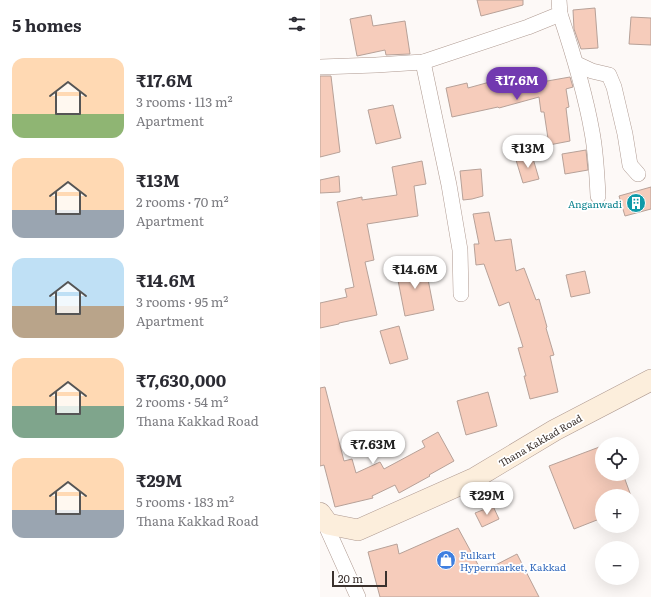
<!DOCTYPE html>
<html lang="en">
<head>
<meta charset="utf-8">
<style>
	body { margin:0; font-family:Literata,serif; background:#f7f7f7; color:#2b2b33; height:100vh; display:flex; flex-direction:column; font-size:15px; white-space:nowrap }
	* { box-sizing:border-box; margin:0 }
	p { font-size:13px; color:#7c7c81 }
	.icon { flex:none; width:22px; height:22px; fill:none; stroke:currentColor; stroke-width:2; stroke-linecap:round; stroke-linejoin:round }
	.map { position:relative; flex:1; overflow:hidden }
	.panel { display:flex; flex-direction:column; background:#fff; width:320px }
	.panel>* { flex:none }
	.buttons { position:absolute; left:275px; top:437px; display:grid; gap:8px }
	.buttons a { display:grid; place-items:center; width:44px; height:44px; border-radius:50%; background:#fff; box-shadow:0 4px 16px #0002; font-size:20px }
	.scale { position:absolute; left:12px; bottom:10px; width:55px; box-sizing:border-box; padding-left:4px; border:2px solid #3a312d; border-top:0; font-size:11px; line-height:14px; white-space:nowrap; color:#3a312d; -webkit-text-stroke:3px #fff; paint-order:stroke }
	.price { position:absolute; translate:-50% -34px; padding:0 9px; border-radius:14px; background:#fff; color:#222; font-size:13px; line-height:26px; filter:drop-shadow(0 1px 2px #0008) }
	.price::after { content:''; position:absolute; left:50%; top:24px; width:12px; height:9px; margin-left:-6px; background:inherit; clip-path:polygon(0 0,100% 0,50% 100%) }
	.price.current { background:#7239b0; color:#fff }
	ul { padding:0; list-style:none }
	li { display:flex; align-items:center; gap:12px; height:100px; padding:0 12px }
	li span { display:grid; place-items:center; flex:none; width:112px; height:80px; border-radius:12px; color:#555 }
	li>.icon { margin-inline-start:auto }
	span .icon { width:48px; height:48px; fill:#fffc; stroke-width:1 }
	li b { font-size:17px }
	h2 { display:flex; justify-content:space-between; align-items:center; height:48px; padding:0 12px; font-size:17px }
	main { display:flex; flex:1; min-height:0 }
	.map>svg:first-child { display:block }
	.building { fill:#f6ccbb; stroke:#b7a198 }
	.lines { fill:none; stroke-linecap:round; stroke-linejoin:round }
	.minor-casing { stroke:#af9a91; stroke-width:16 }
	.secondary-casing { stroke:#af9a91; stroke-width:22 }
	.minor { stroke:#fff; stroke-width:15 }
	.secondary { stroke:#fceedc; stroke-width:21 }
	.labels { text-anchor:middle; dominant-baseline:central; stroke-width:3.5; stroke-linejoin:round; paint-order:stroke }
	.culture-label { font-size:10px; fill:#0d838f; stroke:#fff; text-anchor:end }
	.street-label { font-size:10px; fill:#3a312d; stroke:#fff }
	.shop-label { font-size:10px; fill:#366cbe; stroke:#fff; text-anchor:start }
</style>
</head>
<body>
<main>
<section class="panel">
<h2>5 homes<svg class="icon" aria-label="filters" viewBox="0 0 24 24"><path d="M4 7h16M4 17h16"/><circle cx="9" cy="7" r="2"/><circle cx="15" cy="17" r="2"/></svg></h2>
<ul>
<li><span style="background:linear-gradient(#ffd9b3 70%,#8fb573 0)"><svg class="icon" aria-label="home" viewBox="0 0 24 24"><path d="M3 11l9-7 9 7M6 9v11h12V9"/></svg></span><div><b>₹17.6M</b><p>3 rooms · 113 m²</p><p>Apartment</p></div></li>
<li><span style="background:linear-gradient(#ffd9b3 65%,#9aa5b1 0)"><svg class="icon" aria-label="home" viewBox="0 0 24 24"><path d="M3 11l9-7 9 7M6 9v11h12V9"/></svg></span><div><b>₹13M</b><p>2 rooms · 70 m²</p><p>Apartment</p></div></li>
<li><span style="background:linear-gradient(#bfe0f5 60%,#b9a48a 0)"><svg class="icon" aria-label="home" viewBox="0 0 24 24"><path d="M3 11l9-7 9 7M6 9v11h12V9"/></svg></span><div><b>₹14.6M</b><p>3 rooms · 95 m²</p><p>Apartment</p></div></li>
<li><span style="background:linear-gradient(#ffd9b3 60%,#7fa58c 0)"><svg class="icon" aria-label="home" viewBox="0 0 24 24"><path d="M3 11l9-7 9 7M6 9v11h12V9"/></svg></span><div><b>₹7,630,000</b><p>2 rooms · 54 m²</p><p>Thana Kakkad Road</p></div></li>
<li><span style="background:linear-gradient(#ffd9b3 65%,#9aa5b1 0)"><svg class="icon" aria-label="home" viewBox="0 0 24 24"><path d="M3 11l9-7 9 7M6 9v11h12V9"/></svg></span><div><b>₹29M</b><p>5 rooms · 183 m²</p><p>Thana Kakkad Road</p></div></li>
</ul>
</section>
<div class="map">
<svg width="331" height="597" viewBox="0 0 331 597">
	<rect width="100%" height="100%" fill="#fdf9f7"/>
	<g class="building">
		<polygon points="157,0 203,0 203,5 161,16"/>
		<polygon points="275,8 278,48 261,49 254,29 253,10"/>
		<polygon points="51,15 53,26 85,21 90,54 66,55 65,50 37,56 30,19"/>
		<polygon points="311,17 331,18 331,45 309,44"/>
		<polygon points="195,75 199,86 250,77 253,87 246,89 249,107 246,108 250,141 229,145 224,112 221,112 219,97 179,108 178,107 132,117 126,88 147,83 148,88"/>
		<polygon points="0,76 11,76 20,152 0,157"/>
		<polygon points="73,105 81,138 56,144 48,110"/>
		<polygon points="266,150 268,170 245,174 242,154"/>
		<polygon points="212,155 219,179 203,183 196,160"/>
		<polygon points="102,161 106,184 94,186 98,216 47,224 54,260 45,262 57,315 19,323 19,324 0,328 0,303 27,297 25,289 34,287 17,202 42,197 42,200 77,195 72,167"/>
		<polygon points="161,169 163,196 152,199 143,200 140,171"/>
		<polygon points="19,176 20,192 0,193 0,180"/>
		<polygon points="331,187 331,209 305,216 299,196"/>
		<polygon points="169,212 175,241 191,239 196,271 204,268 216,300 219,299 227,327 226,328 234,355 230,356 238,392 210,399 204,376 206,376 198,348 203,347 189,302 179,306 164,264 156,265 154,244 159,244 153,214"/>
		<polygon points="105,264 114,310 85,316 76,270"/>
		<polygon points="265,271 270,293 251,297 246,275"/>
		<polygon points="79,326 88,359 70,364 60,331"/>
		<polygon points="5,387 24,461 32,459 36,473 60,462 64,469 105,447 102,441 118,432 134,461 109,475 110,476 79,493 75,485 52,496 53,498 15,507 4,465 0,466 0,388"/>
		<polygon points="168,392 177,426 146,435 137,401"/>
		<polygon points="282,446 282,474 303,474 311,496 282,496 282,518 254,529 229,466"/>
		<polygon points="173,506 179,519 162,527 155,513"/>
		<polygon points="138,528 162,572 197,554 219,597 60,597 48,552 77,544 79,554"/>
	</g>
	<g class="lines">
		<g class="minor-casing">
			<g id="minor">
				<path d="M240,14C253,53 265,92 272,132C276,153 277,175 278,196"/>
				<polyline points="103,62 129,185 140,250 141,294"/>
				<polyline points="257,64 272,71 289,75 294,87 305,134 310,165 318,174"/>
				<polyline points="0,67 56,65 103,62 208,27 240,14 239,0"/>
				<polyline points="2,517 38,597"/>
			</g>
		</g>
		<g class="secondary-casing">
			<polyline id="secondary" points="0,513 8,524 38,530 155,478 235,430 331,380"/>
		</g>
		<use href="#minor" class="minor"/>
		<use href="#secondary" class="secondary"/>
	</g>
	<defs>
		<g id="building-disc" transform="scale(1)"><circle r="9.5" fill="#0f9aa8" stroke="#fff"/><path d="M-4-6H4V6H1V3H-1V6H-4ZM-2.5-4.3h1.7v1.8h-1.7ZM.8-4.3h1.7v1.8H.8ZM-2.5-1h1.7V.8h-1.7ZM.8-1h1.7V.8H.8Z" fill="#fff"/></g>
		<g id="shop-disc" transform="scale(1)"><circle r="9.5" fill="#3f7fe0" stroke="#fff"/><path d="M-5-2.5h2.3a2.7 3.5 0 0 1 5.4 0H5L5.5 6h-11ZM-1.5-2.5h3a1.5 2.3 0 0 0-3 0Z" fill="#fff"/></g>
	</defs>
	<g fill-rule="evenodd">
		<use href="#building-disc" x="316" y="203"/>
		<use href="#shop-disc" x="126" y="560"/>
	</g>
	<g class="labels">
		<g class="culture-label">
			<text x="302" y="203">Anganwadi</text>
		</g>
		<g class="street-label">
			<text transform="translate(220 440) rotate(-30)">Thana Kakkad Road</text>
		</g>
		<g class="shop-label">
			<text x="140" y="554">Fulkart<tspan x="140" dy="12">Hypermarket, Kakkad</tspan></text>
		</g>
	</g>
</svg>
<div class="buttons">
<a><svg class="icon" aria-label="locate" viewBox="0 0 24 24"><circle cx="12" cy="12" r="6"/><path d="M12 2v4M12 18v4M2 12h4M18 12h4"/></svg></a>
<a>+</a>
<a>−</a>
</div>
<div class="scale">20 m</div>
<b class="price current" style="left:197px;top:101px">₹17.6M</b>
<b class="price" style="left:208px;top:169px">₹13M</b>
<b class="price" style="left:95px;top:290px">₹14.6M</b>
<b class="price" style="left:53px;top:465px">₹7.63M</b>
<b class="price" style="left:167px;top:516px">₹29M</b>
</div>
</main>
</body>
</html>
